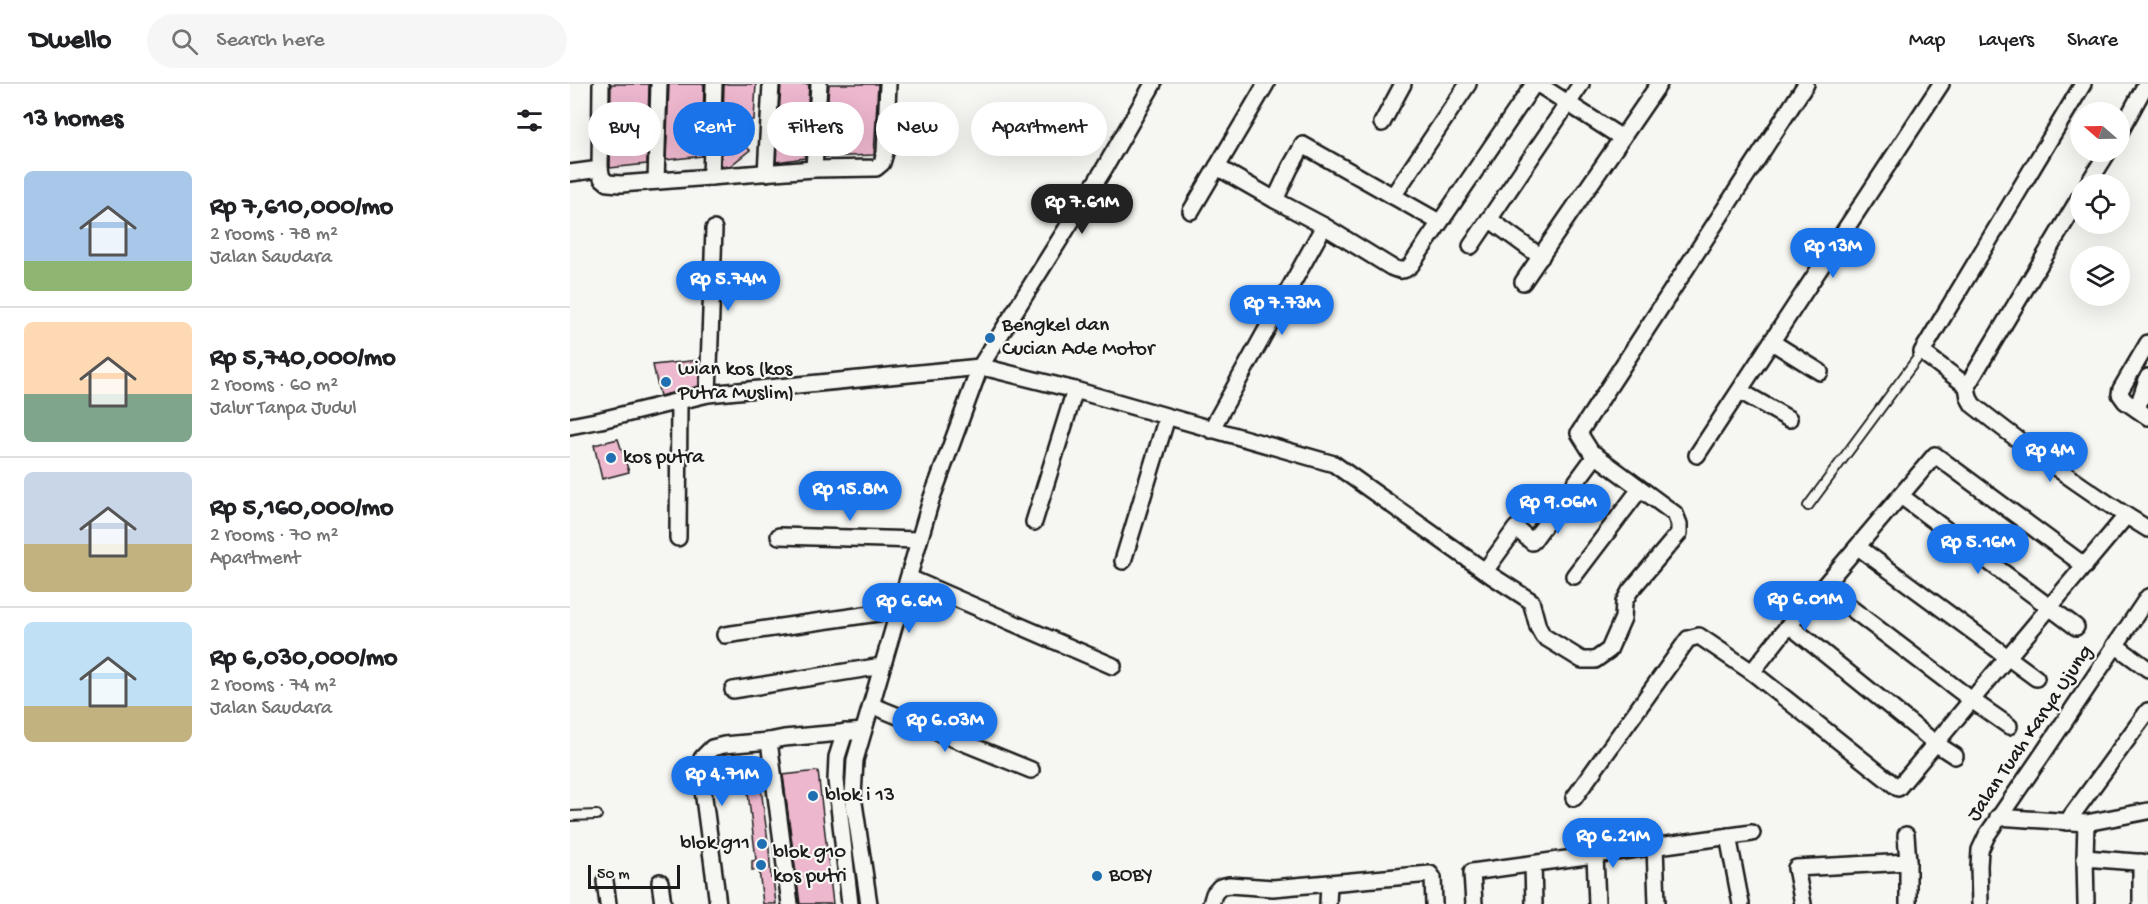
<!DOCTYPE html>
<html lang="en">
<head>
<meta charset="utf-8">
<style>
	body { margin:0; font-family:"Gochi Hand",sans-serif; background:#f6f6f6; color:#202124; height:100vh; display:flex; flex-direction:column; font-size:22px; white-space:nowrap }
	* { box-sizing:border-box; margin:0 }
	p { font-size:20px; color:#757577 }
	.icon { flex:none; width:33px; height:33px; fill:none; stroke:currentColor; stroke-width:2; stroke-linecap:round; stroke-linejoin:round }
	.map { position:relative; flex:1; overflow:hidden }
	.panel { display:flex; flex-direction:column; background:#fff; width:570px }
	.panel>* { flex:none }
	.top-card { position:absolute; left:18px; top:18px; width:570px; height:54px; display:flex; gap:12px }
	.needle { width:39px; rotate:290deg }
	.controls { position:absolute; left:1500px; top:18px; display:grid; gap:12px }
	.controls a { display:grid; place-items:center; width:60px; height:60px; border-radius:50%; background:#fff; box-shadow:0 6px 24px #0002; font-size:30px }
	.scale { position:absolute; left:18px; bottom:15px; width:92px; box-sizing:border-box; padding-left:6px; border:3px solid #1c1c1c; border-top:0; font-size:16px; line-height:21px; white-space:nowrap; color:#1c1c1c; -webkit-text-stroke:4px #f6f6f2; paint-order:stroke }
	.price { position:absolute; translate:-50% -51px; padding:0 14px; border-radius:21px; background:#1a73e8; color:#fff; font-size:20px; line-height:39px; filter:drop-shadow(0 2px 3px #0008) }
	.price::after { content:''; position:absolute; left:50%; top:36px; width:18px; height:14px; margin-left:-9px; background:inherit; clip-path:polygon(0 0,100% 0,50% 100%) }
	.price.selected { background:#222; color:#fff }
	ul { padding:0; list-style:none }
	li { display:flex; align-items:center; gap:18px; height:150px; padding:0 24px }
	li+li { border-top:2px solid #e0e0e0 }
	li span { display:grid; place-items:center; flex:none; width:168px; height:120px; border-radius:9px; color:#555 }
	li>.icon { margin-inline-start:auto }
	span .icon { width:72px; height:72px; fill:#fffc; stroke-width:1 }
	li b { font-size:26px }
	h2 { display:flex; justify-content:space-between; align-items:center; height:72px; padding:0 24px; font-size:26px }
	.chip { padding:0 21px; border-radius:27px; background:#fff; box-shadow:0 6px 24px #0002; font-size:21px; line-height:54px }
	.chip.selected { background:#1a73e8; color:#fff }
	header { display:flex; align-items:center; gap:36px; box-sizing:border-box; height:84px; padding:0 30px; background:#fff; border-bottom:2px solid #e0e0e0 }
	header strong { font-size:28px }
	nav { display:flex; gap:33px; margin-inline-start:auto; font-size:21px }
	.search { width:420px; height:54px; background:#f6f6f6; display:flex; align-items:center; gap:15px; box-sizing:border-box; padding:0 21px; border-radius:33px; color:#757577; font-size:22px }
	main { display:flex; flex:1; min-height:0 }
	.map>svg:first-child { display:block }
	.building { fill:#edb7ce; stroke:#1c1c1c; stroke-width:1.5 }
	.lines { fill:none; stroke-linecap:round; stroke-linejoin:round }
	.lane-casing { stroke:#1c1c1c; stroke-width:12 }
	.street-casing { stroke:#1c1c1c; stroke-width:20 }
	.lane { stroke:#f6f6f2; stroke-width:8 }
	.street { stroke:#f6f6f2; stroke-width:15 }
	.poi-dot { fill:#1f6fb2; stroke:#f6f6f2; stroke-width:2 }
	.labels { text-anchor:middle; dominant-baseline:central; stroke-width:4.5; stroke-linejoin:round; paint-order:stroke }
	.poi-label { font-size:21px; fill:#1c1c1c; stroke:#f6f6f2; text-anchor:start }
	.street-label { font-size:21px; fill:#1c1c1c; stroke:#f6f6f2 }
</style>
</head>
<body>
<header>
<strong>Dwello</strong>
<div class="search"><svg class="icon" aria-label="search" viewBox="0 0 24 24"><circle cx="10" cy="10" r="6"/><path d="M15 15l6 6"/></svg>Search here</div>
<nav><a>Map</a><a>Layers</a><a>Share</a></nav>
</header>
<main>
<section class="panel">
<h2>13 homes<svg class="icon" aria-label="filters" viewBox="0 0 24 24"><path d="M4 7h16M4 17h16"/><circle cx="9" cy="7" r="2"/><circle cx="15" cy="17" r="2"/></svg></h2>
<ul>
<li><span style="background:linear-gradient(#a9c7e8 75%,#8fb573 0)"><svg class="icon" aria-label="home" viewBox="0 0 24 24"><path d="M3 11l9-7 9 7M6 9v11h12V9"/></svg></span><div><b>Rp 7,610,000/mo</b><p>2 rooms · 78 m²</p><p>Jalan Saudara</p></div></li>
<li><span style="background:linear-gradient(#ffd9b3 60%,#7fa58c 0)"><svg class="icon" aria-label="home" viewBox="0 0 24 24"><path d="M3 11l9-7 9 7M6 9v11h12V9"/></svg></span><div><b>Rp 5,740,000/mo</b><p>2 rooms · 60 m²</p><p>Jalur Tanpa Judul</p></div></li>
<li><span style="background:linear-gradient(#c9d6e8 60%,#c2b280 0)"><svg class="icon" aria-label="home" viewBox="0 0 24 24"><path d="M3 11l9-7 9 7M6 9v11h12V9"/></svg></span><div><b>Rp 5,160,000/mo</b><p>2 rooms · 70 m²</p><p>Apartment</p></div></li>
<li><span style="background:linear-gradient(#bfe0f5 70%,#c2b280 0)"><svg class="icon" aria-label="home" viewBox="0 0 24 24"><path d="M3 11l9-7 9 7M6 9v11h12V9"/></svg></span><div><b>Rp 6,030,000/mo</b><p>2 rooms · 74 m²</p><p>Jalan Saudara</p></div></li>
</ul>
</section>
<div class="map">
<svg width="1578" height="820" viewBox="0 0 1578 820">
	<rect width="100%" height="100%" fill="#f6f6f2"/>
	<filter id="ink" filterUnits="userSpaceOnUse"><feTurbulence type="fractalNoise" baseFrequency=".0167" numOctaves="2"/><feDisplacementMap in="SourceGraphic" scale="12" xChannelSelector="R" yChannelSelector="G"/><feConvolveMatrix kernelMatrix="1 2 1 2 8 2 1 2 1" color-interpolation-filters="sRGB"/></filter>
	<g filter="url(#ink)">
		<g class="building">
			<polygon points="41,0 79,0 77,80 40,84"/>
			<polygon points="99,0 134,0 132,72 96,76"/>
			<polygon points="154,0 186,0 184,36 153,37"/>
			<polygon points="211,0 239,0 235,74 206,78"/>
			<polygon points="259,0 308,0 304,71 254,73"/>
			<polygon points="165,54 180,66 160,82 154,82 151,81 152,63"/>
			<polygon points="129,276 129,302 90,312 83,281"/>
			<polygon points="48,355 59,388 32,395 24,361"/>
			<polygon points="188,682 199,765 201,794 203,793 206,820 193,820 189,786 182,786 182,777 186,776 175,683"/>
			<polygon points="248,687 263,820 230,820 213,691"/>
		</g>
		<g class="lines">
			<g class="lane-casing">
				<g id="lane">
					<polyline points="1238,422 1352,268"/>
					<polyline points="0,732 27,731"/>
				</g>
			</g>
			<g class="street-casing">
				<g id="street">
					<polyline points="968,0 1052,54"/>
					<polyline points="812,39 833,0"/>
					<polyline points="1550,48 1576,0"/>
					<polyline points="647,83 705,116"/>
					<polyline points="30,85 32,94 38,99 51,100 244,85 306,84 312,79 315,69 318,0"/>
					<polyline points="244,85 249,0"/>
					<polyline points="0,89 30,85 31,0"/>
					<polyline points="196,89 201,0"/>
					<polyline points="141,93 144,0"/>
					<polyline points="86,97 89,0"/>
					<polyline points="1518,100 1538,68"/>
					<polyline points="823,112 898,0"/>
					<polyline points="1510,113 1397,302 1352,268 1513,0"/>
					<polyline points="621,127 696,0"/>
					<polyline points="919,135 971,173"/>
					<path d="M869,138L733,61L720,84L705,116L754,142L821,183C830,187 834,188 841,181L964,0"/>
					<polyline points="901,162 1011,0"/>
					<polyline points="953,198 1089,0"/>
					<polyline points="1202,258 1250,288"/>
					<polyline points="1578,259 1551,305 1550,310 1555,317 1578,333"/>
					<path d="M1397,302L1399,314L1403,321C1459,365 1517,408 1578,445"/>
					<polyline points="1170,307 1219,335"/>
					<polyline points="138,310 144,145"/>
					<polyline points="1567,325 1578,293"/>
					<polyline points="0,342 31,336 138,310 410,283 421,285 505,306 764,380 922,492 961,517 968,543 973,552 1012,576 1025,576 1039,566 1053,534 1054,518 1060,507 1109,449 1109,440 1105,430 1021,368 1009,349 1236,0"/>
					<polyline points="641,346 754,142"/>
					<polyline points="1127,371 1371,0"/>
					<polyline points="1331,412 1506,543"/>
					<polyline points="464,438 505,306"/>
					<polyline points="209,452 349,456"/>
					<polyline points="108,454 109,317"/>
					<polyline points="1288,463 1466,594"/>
					<polyline points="553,477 597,333"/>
					<polyline points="1515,482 1365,371 1253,503 1219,541 1182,588 1328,704 1556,432"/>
					<polyline points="915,487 946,444 962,458 1026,371"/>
					<polyline points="1004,492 1070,405"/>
					<polyline points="339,494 543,582"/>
					<polyline points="1253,503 1403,617 1439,642"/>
					<polyline points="1219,541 1365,659 1385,672"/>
					<polyline points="155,551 329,526"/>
					<polyline points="1545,561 1578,585"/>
					<polyline points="163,606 312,582"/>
					<polyline points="301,621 461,686"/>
					<polyline points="275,648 267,673 266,696 280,820"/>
					<polyline points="199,657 220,820"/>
					<polyline points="1004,714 1118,555 1129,552 1182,588"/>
					<polyline points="1428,733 1516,739 1515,774"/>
					<polyline points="1497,738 1578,627"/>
					<polyline points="1516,739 1578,727"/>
					<polyline points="1336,751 1338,778"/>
					<polyline points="1158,752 1171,820"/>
					<polyline points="1085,762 1087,820"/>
					<polyline points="1025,771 1027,820"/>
					<polyline points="1571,778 1571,820"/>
					<polyline points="963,780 964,820"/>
					<polyline points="35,797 38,820"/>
					<polyline points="90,798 93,820"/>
					<polyline points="148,820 131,691 132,674 142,664 154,661 199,657 214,654 293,647"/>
					<polyline points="299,820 283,712 285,676 361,416 410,283 534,85 583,0"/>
					<polyline points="641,820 644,810 650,803 659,801 703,804 860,790 863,794 864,820"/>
					<polyline points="758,820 759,800"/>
					<polyline points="904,820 902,788 1182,749"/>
					<polyline points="1233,820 1226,784 1338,778 1338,820"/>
					<polyline points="1410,820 1409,782 1410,766 1417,751 1472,671 1578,513"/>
					<polyline points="1516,820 1515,774 1578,779"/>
				</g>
			</g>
			<use href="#lane" class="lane"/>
			<use href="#street" class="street"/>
		</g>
	</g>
	<g class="poi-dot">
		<circle cx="420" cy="254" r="6"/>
		<circle cx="96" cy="298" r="6"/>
		<circle cx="41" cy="374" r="6"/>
		<circle cx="243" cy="712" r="6"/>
		<circle cx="192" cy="760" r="6"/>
		<circle cx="191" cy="781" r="6"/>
		<circle cx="527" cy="792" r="6"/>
	</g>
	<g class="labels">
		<g class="poi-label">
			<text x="432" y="242">Bengkel dan<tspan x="432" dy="24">Cucian Ade Motor</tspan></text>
			<text x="108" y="286">wian kos (kos<tspan x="108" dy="24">Putra Muslim)</tspan></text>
			<text x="53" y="374">kos putra</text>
			<text x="255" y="712">blok i 13</text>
			<text x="180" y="760" text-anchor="end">blok g11</text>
			<text x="203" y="769">blok g10<tspan x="203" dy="24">kos putri</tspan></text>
			<text x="539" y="792">BOBY</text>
		</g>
		<g class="street-label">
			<text transform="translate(1461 650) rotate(-56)">Jalan Tuah Karya Ujung</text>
		</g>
	</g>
</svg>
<div class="controls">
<a><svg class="needle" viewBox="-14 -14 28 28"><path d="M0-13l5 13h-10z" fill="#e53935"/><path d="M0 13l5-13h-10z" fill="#757577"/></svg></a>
<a><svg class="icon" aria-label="locate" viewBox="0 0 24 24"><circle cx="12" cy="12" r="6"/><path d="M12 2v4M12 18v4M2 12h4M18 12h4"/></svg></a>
<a><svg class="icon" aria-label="layers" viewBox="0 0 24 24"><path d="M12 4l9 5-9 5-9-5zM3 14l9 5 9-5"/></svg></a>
</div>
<div class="scale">50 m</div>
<b class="price selected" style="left:512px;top:151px">Rp 7.61M</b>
<b class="price" style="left:1263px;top:195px">Rp 13M</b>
<b class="price" style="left:158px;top:228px">Rp 5.74M</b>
<b class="price" style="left:712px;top:252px">Rp 7.73M</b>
<b class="price" style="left:1480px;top:399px">Rp 4M</b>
<b class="price" style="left:280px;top:438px">Rp 15.8M</b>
<b class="price" style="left:988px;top:451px">Rp 9.06M</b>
<b class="price" style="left:1408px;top:491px">Rp 5.16M</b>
<b class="price" style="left:1235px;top:548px">Rp 6.01M</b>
<b class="price" style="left:339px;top:550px">Rp 6.6M</b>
<b class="price" style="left:375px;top:669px">Rp 6.03M</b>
<b class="price" style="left:152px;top:723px">Rp 4.71M</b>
<b class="price" style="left:1043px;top:785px">Rp 6.21M</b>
<div class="top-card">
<a class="chip">Buy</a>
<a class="chip selected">Rent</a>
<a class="chip">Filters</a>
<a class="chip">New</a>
<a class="chip">Apartment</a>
</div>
</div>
</main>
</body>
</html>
